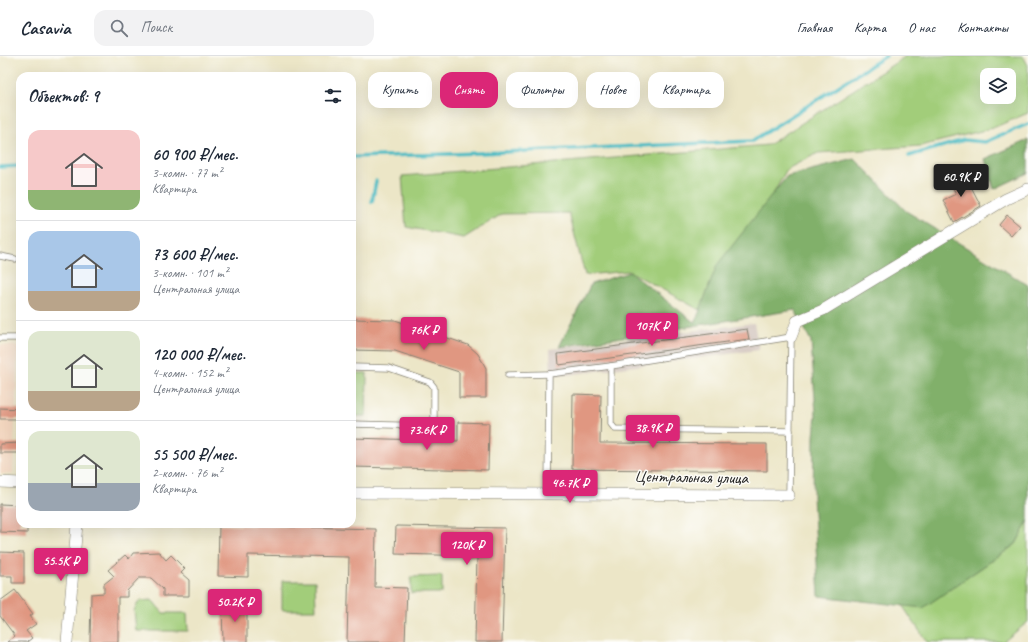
<!DOCTYPE html>
<html lang="ru">
<head>
<meta charset="utf-8">
<style>
	body { margin:0; font-family:Caveat,sans-serif; background:#f2f2f3; color:#1f2937; height:100vh; display:flex; flex-direction:column; font-size:15px; white-space:nowrap }
	* { box-sizing:border-box; margin:0 }
	p { font-size:13px; color:#747a83 }
	.icon { flex:none; width:22px; height:22px; fill:none; stroke:currentColor; stroke-width:2; stroke-linecap:round; stroke-linejoin:round }
	.map { position:relative; flex:1; overflow:hidden }
	.drawer { position:absolute; left:16px; top:16px; width:340px; height:456px; display:flex; flex-direction:column; background:#fff; border-radius:12px; box-shadow:0 4px 16px #0002 }
	.drawer>* { flex:none }
	.guide { position:absolute; left:368px; top:16px; width:380px; height:36px; display:flex; gap:8px }
	.tools { position:absolute; left:980px; top:12px; display:grid; gap:8px }
	.tools a { display:grid; place-items:center; width:36px; height:36px; border-radius:8px; background:#fff; box-shadow:0 4px 16px #0002; font-size:20px }
	.price { position:absolute; translate:-50% -34px; padding:0 9px; border-radius:4px; background:#db2777; color:#fff; font-size:13px; line-height:26px; filter:drop-shadow(0 1px 2px #0008) }
	.price::after { content:''; position:absolute; left:50%; top:24px; width:12px; height:9px; margin-left:-6px; background:inherit; clip-path:polygon(0 0,100% 0,50% 100%) }
	.price.active { background:#222; color:#fff }
	ul { padding:0; list-style:none }
	li { display:flex; align-items:center; gap:12px; height:100px; padding:0 12px }
	li+li { border-top:1px solid #e0e1e3 }
	li span { display:grid; place-items:center; flex:none; width:112px; height:80px; border-radius:12px; color:#555 }
	li>.icon { margin-inline-start:auto }
	span .icon { width:48px; height:48px; fill:#fffc; stroke-width:1 }
	li b { font-size:17px }
	h2 { display:flex; justify-content:space-between; align-items:center; height:48px; padding:0 12px; font-size:17px }
	.pill { padding:0 14px; border-radius:12px; background:#fff; box-shadow:0 4px 16px #0002; font-size:14px; line-height:36px }
	.pill.active { background:#db2777; color:#fff }
	header { display:flex; align-items:center; gap:24px; box-sizing:border-box; height:56px; padding:0 20px; background:#fff; border-bottom:1px solid #e0e1e3 }
	header strong { font-size:19px }
	nav { display:flex; gap:22px; margin-inline-start:auto; font-size:14px }
	.search { width:280px; height:36px; background:#f2f2f3; display:flex; align-items:center; gap:10px; box-sizing:border-box; padding:0 14px; border-radius:12px; color:#747a83; font-size:15px }
	.map>svg:first-child { display:block }
	.built { fill:#f2d5be }
	.industrial { fill:#cfc1ba }
	.green { fill:#a2cd7a; stroke:#5f744b; fill-rule:evenodd }
	.forest { fill:#81b06a; stroke:#4e6643 }
	.lines { fill:none; stroke-linecap:round; stroke-linejoin:round }
	.stream { stroke:#4ebcc4; stroke-width:3.5 }
	.building { fill:#e09781 }
	.lane-casing { stroke:#848172; stroke-width:7 }
	.street-casing { stroke:#848172; stroke-width:12 }
	.lane { stroke:#fff; stroke-width:5.5 }
	.street { stroke:#fff; stroke-width:11 }
	.labels { text-anchor:middle; dominant-baseline:central; stroke-width:3; stroke-linejoin:round; paint-order:stroke }
	.street-label { font-size:17px; fill:#1c1c1c; stroke:#fdfcf7 }
</style>
</head>
<body>
<header>
<strong>Casavia</strong>
<div class="search"><svg class="icon" aria-label="search" viewBox="0 0 24 24"><circle cx="10" cy="10" r="6"/><path d="M15 15l6 6"/></svg>Поиск</div>
<nav><a>Главная</a><a>Карта</a><a>О нас</a><a>Контакты</a></nav>
</header>
<div class="map">
<svg width="1028" height="586" viewBox="0 0 1028 586">
	<rect width="100%" height="100%" fill="#fdfcf7"/>
	<filter id="ink" filterUnits="userSpaceOnUse"><feTurbulence type="fractalNoise" baseFrequency=".025" numOctaves="2"/><feDisplacementMap in="SourceGraphic" scale="8" xChannelSelector="R" yChannelSelector="G"/><feConvolveMatrix kernelMatrix="1 2 1 2 8 2 1 2 1" color-interpolation-filters="sRGB"/></filter>
	<filter id="wash" filterUnits="userSpaceOnUse"><feTurbulence type="fractalNoise" baseFrequency=".012" numOctaves="4" result="noise"/><feDisplacementMap in="SourceGraphic" scale="16" xChannelSelector="R" yChannelSelector="G"/><feGaussianBlur stdDeviation="0.9" result="paint"/><feColorMatrix in="noise" values="0 0 0 0 0 0 0 0 0 0 0 0 0 0 0 0 0 1.4 0 .05"/><feComposite in="paint" operator="in"/></filter>
	<g filter="url(#wash)">
		<rect width="100%" height="100%" fill="#ece6c7"/>
		<polygon class="built" points="0,289 18,290 13,418 0,418"/>
		<polygon class="industrial" points="754,267 759,294 551,321 550,293"/>
		<g class="green">
			<path d="M906,0H1023L1028,9V57L993,72L921,90L818,97L787,113L707,258L629,215L585,219L569,157L502,158L464,182L406,171L402,120L768,89ZM987,19H1009V41H987Z"/>
			<polygon points="352,317 367,317 366,360 352,360"/>
			<polygon points="1028,465 1028,566 1003,586 927,586 902,549 924,551 1016,488"/>
			<polygon points="442,520 442,537 411,537 411,521"/>
			<polygon points="282,525 315,525 316,554 282,554"/>
			<polygon points="152,544 163,557 187,557 188,575 136,575 134,554 139,545"/>
		</g>
		<g class="forest">
			<polygon points="1028,84 1028,117 994,133 985,103"/>
			<polygon points="855,103 906,155 1028,229 1028,465 1016,488 923,552 819,540 813,440 814,381 816,358 811,285 795,254 559,291 591,228 630,216 695,267 717,209 787,120"/>
		</g>
		<g class="lines">
			<g class="stream">
				<polyline points="909,100 964,84 985,86 1028,68"/>
				<polyline points="352,101 480,97 752,85 886,0"/>
				<polyline points="0,111 20,110"/>
				<polyline points="372,146 376,125"/>
			</g>
		</g>
		<g id="blocks">
			<g class="building">
				<polygon points="963,115 981,150 954,166 943,144 956,138 948,122"/>
				<polygon points="1007,159 1020,170 1011,180 999,169"/>
				<polygon points="352,263 395,264 468,289 478,298 486,312 486,342 459,342 459,316 395,295 352,294"/>
				<polygon points="747,273 749,283 559,309 558,298"/>
				<polygon points="573,338 601,339 600,387 767,388 767,415 572,413"/>
				<polygon points="0,352 20,353 20,363 0,363"/>
				<polygon points="458,366 489,367 488,414 352,411 352,382 458,385"/>
				<polygon points="20,387 20,397 0,397 0,388"/>
				<polygon points="0,448 20,449 20,468 27,468 27,477 0,476"/>
				<polygon points="219,469 376,473 375,531 407,532 405,586 347,586 349,501 248,499 248,521 218,520"/>
				<polygon points="396,470 505,472 502,586 475,586 477,500 395,498"/>
				<polygon points="0,496 24,497 24,527 12,527 12,520 0,520"/>
				<polygon points="159,496 166,504 171,499 185,513 181,517 189,524 189,540 163,540 163,533 151,522 139,522 127,535 127,541 118,541 118,586 90,586 91,538 104,537 104,528 114,520 108,514 125,499 129,503 133,497"/>
				<polygon points="15,534 33,558 30,560 36,568 26,575 32,582 27,586 7,586 15,580 0,560 0,545"/>
				<polygon points="247,548 247,586 223,586 222,549"/>
			</g>
		</g>
	</g>
	<g filter="url(#ink)">
		<use href="#blocks" fill-opacity="0" stroke="#848172" stroke-width="1"/>
		<g class="lines">
			<g class="lane-casing">
				<g id="lane">
					<polyline points="0,200 15,203"/>
					<polyline points="0,282 18,282 20,279"/>
					<polyline points="611,310 791,281 789,439"/>
					<polyline points="352,311 389,312 430,326 434,331 434,367 432,370 352,368"/>
					<polyline points="508,319 549,318"/>
					<polyline points="548,437 549,318 611,310 611,368 615,373 790,375"/>
				</g>
			</g>
			<g class="street-casing">
				<g id="street">
					<polyline points="791,281 797,265 823,254 1006,143 1028,133"/>
					<polyline points="0,426 20,427"/>
					<polyline points="352,437 789,439"/>
					<polyline points="67,586 77,468"/>
				</g>
			</g>
			<use href="#lane" class="lane"/>
			<use href="#street" class="street"/>
		</g>
	</g>
	<g class="labels">
		<g class="street-label">
			<text transform="translate(691 421) rotate(1)">Центральная улица</text>
		</g>
	</g>
</svg>
<div class="tools">
<a><svg class="icon" aria-label="layers" viewBox="0 0 24 24"><path d="M12 4l9 5-9 5-9-5zM3 14l9 5 9-5"/></svg></a>
</div>
<b class="price active" style="left:961px;top:142px">60.9K ₽</b>
<b class="price" style="left:652px;top:291px">107K ₽</b>
<b class="price" style="left:424px;top:295px">76K ₽</b>
<b class="price" style="left:653px;top:393px">38.9K ₽</b>
<b class="price" style="left:427px;top:395px">73.6K ₽</b>
<b class="price" style="left:570px;top:448px">46.7K ₽</b>
<b class="price" style="left:467px;top:510px">120K ₽</b>
<b class="price" style="left:61px;top:526px">55.5K ₽</b>
<b class="price" style="left:235px;top:567px">50.2K ₽</b>
<div class="guide">
<a class="pill">Купить</a>
<a class="pill active">Снять</a>
<a class="pill">Фильтры</a>
<a class="pill">Новое</a>
<a class="pill">Квартира</a>
</div>
<section class="drawer">
<h2>Объектов: 9<svg class="icon" aria-label="filters" viewBox="0 0 24 24"><path d="M4 7h16M4 17h16"/><circle cx="9" cy="7" r="2"/><circle cx="15" cy="17" r="2"/></svg></h2>
<ul>
<li><span style="background:linear-gradient(#f6c9c9 75%,#8fb573 0)"><svg class="icon" aria-label="home" viewBox="0 0 24 24"><path d="M3 11l9-7 9 7M6 9v11h12V9"/></svg></span><div><b>60 900 ₽/мес.</b><p>3-комн. · 77 m²</p><p>Квартира</p></div></li>
<li><span style="background:linear-gradient(#a9c7e8 75%,#b9a48a 0)"><svg class="icon" aria-label="home" viewBox="0 0 24 24"><path d="M3 11l9-7 9 7M6 9v11h12V9"/></svg></span><div><b>73 600 ₽/мес.</b><p>3-комн. · 101 m²</p><p>Центральная улица</p></div></li>
<li><span style="background:linear-gradient(#dfe7d0 75%,#b9a48a 0)"><svg class="icon" aria-label="home" viewBox="0 0 24 24"><path d="M3 11l9-7 9 7M6 9v11h12V9"/></svg></span><div><b>120 000 ₽/мес.</b><p>4-комн. · 152 m²</p><p>Центральная улица</p></div></li>
<li><span style="background:linear-gradient(#dfe7d0 65%,#9aa5b1 0)"><svg class="icon" aria-label="home" viewBox="0 0 24 24"><path d="M3 11l9-7 9 7M6 9v11h12V9"/></svg></span><div><b>55 500 ₽/мес.</b><p>2-комн. · 76 m²</p><p>Квартира</p></div></li>
</ul>
</section>
</div>
</body>
</html>
